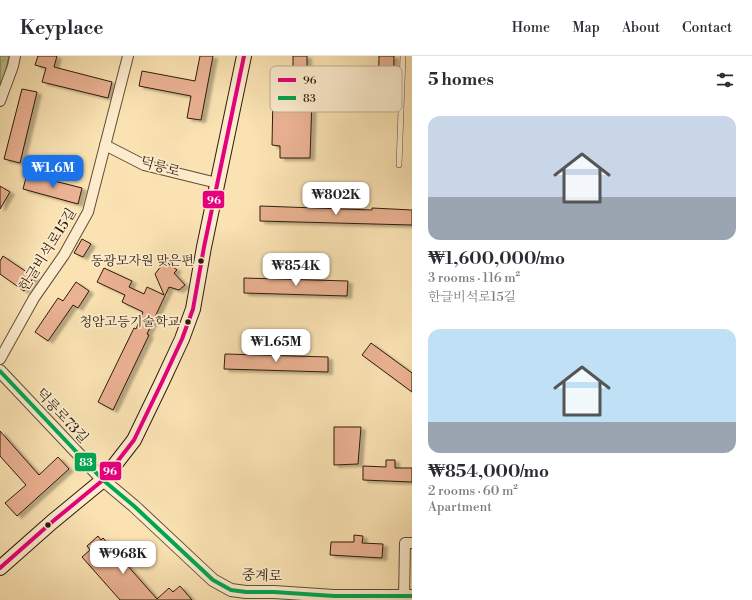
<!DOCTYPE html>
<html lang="en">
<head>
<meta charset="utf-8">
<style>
	body { margin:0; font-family:"Libre Bodoni","Noto Serif KR",serif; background:#f7f7f7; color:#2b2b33; height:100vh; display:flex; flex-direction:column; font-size:15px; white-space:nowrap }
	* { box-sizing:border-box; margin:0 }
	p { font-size:13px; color:#7c7c81 }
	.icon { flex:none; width:22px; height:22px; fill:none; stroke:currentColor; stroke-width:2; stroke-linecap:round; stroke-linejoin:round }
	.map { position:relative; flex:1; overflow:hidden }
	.side { display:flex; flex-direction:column; background:#fff; width:340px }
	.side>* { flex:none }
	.price { position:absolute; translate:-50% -34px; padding:0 9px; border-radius:8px; background:#fff; color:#222; font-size:13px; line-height:26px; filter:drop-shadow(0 1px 2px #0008) }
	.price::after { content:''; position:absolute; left:50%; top:24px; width:12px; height:9px; margin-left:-6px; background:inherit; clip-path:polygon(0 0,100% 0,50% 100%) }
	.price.selected { background:#1a73e8; color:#fff }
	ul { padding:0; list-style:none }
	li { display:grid; align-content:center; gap:8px; height:212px; padding:0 16px }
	li span { display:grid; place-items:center; height:124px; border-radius:12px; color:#555 }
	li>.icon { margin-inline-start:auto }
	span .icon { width:72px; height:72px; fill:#fffc; stroke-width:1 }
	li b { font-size:17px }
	h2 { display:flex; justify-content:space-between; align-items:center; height:48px; padding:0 16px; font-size:17px }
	header { display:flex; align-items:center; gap:24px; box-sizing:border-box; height:56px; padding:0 20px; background:#fff; border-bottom:1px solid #e1e1e2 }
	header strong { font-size:19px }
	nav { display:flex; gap:22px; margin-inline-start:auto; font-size:14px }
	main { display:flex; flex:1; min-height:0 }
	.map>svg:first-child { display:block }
	.park { fill:url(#park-crowns); stroke:#76704c }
	.building { fill:#ebb293; stroke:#2d1c0b; filter:url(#shadow) }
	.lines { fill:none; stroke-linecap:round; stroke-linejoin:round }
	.service-casing { stroke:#604e35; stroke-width:6 }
	.minor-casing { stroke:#604e35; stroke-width:12 }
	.tertiary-casing { stroke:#604e35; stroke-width:14 }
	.secondary-casing { stroke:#2d1c0b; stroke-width:16 }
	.service { stroke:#fceccd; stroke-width:5 }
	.minor { stroke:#fceccd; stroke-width:10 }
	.tertiary { stroke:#fceccd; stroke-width:12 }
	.secondary { stroke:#fceccd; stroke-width:14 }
	.bus-1-casing { stroke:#fceccd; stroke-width:7 }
	.bus-2-casing { stroke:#fceccd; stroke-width:7 }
	.bus-1 { stroke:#e5007d; stroke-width:4 }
	.bus-2 { stroke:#00a651; stroke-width:4 }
	.bus-dot { fill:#2d1c0b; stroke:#fceccd; stroke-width:1.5 }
	.labels { text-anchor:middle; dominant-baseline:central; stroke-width:3.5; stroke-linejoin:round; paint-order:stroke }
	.bus-label { font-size:13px; fill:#2d1c0b; stroke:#fceccd; text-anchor:end }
	.street-label { font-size:14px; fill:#2d1c0b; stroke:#fceccd }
	.key { fill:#fceccd; stroke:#beae93; stroke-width:1 }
	.key-label { font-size:11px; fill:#2d1c0b }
	.line-badge { stroke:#fceccd; stroke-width:1.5 }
	.badge-label { font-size:11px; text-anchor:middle; font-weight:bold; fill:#fff }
</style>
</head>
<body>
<header>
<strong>Keyplace</strong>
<nav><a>Home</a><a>Map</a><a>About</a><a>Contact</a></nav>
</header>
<main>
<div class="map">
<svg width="412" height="544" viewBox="0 0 412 544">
	<defs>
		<pattern id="park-crowns" width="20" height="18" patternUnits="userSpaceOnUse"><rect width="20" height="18" fill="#bec38c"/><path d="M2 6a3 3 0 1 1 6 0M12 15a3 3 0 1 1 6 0" fill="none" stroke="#a4a777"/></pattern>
		<filter id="shadow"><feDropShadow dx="4.5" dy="2.5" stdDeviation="1" flood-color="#0004"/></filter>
	</defs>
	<rect width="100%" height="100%" fill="#fae2b2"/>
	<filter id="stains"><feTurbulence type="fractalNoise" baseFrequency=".005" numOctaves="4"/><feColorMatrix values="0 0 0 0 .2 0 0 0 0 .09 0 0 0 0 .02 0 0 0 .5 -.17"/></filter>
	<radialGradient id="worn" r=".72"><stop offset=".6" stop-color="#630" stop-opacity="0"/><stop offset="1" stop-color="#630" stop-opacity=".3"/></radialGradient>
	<polygon class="park" points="0,0 9,0 5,18 0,32"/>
	<g class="building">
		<polygon points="38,0 57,0 54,11 112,26 108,42 42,26 46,12 35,9"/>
		<polygon points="200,0 213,0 201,64 187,62 191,40 139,30 142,15 195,25"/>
		<polygon points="293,0 307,0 307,14 313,14 310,102 280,102 280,90 272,89 273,38 285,39 286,16 293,16"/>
		<polygon points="379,0 394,0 393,43 378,43"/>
		<polygon points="22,33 37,36 20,107 4,103"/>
		<polygon points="27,118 82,132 78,148 23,133"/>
		<polygon points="0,130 10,136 0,153"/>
		<polygon points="260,150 372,154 372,152 412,154 412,169 260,165"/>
		<polygon points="82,183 91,188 83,201 74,197"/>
		<polygon points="3,200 34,221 24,235 0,218 0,205"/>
		<polygon points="165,205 177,214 174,217 185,229 179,234 169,231 147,278 149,279 113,354 98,346 134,272 136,273 143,256 122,246 125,239 97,226 104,212 132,225 129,231 144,238 147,231 164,239 155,218"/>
		<polygon points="244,222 348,225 347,240 244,237"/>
		<polygon points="76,226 89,235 78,252 73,249 48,285 35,276 58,242 63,245"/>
		<polygon points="371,287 412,317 412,336 362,299"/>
		<polygon points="225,298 328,301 328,316 224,313"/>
		<polygon points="334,371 361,371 358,408 334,409"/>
		<polygon points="0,375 39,419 58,401 69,413 17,460 5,447 26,429 0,400"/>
		<polygon points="386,404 395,404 395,412 412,412 412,426 363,424 363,410 386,411"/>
		<polygon points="354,479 363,480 362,487 383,488 382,502 330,499 331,486 354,486"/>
		<polygon points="98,480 101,484 103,482 157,543 169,532 173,536 180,530 192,544 120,544 82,501 90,494 87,490"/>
	</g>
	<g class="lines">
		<g class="service-casing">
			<polyline id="service" points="399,109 403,0"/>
		</g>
		<g class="minor-casing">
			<g id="minor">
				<polyline points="0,45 13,10 15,0"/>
				<polyline points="105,89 144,109 217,127"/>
				<polyline points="0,303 34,242 64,199 88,156 128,0"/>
				<polyline points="404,544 405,487 412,487"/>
			</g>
		</g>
		<g class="tertiary-casing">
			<polyline id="tertiary" points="0,315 103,424 134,450 213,524 231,534 246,536 274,536 334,540 412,540"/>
		</g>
		<g class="secondary-casing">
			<polyline id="secondary" points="0,512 52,466 103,424 134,384 162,326 182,283 193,253 204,191 244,0"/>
		</g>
		<use href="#service" class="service"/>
		<use href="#minor" class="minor"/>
		<use href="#tertiary" class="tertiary"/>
		<use href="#secondary" class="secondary"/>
		<g class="bus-1-casing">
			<polyline id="bus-1" points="0,512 52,466 103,424 134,384 162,326 182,283 193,253 204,191 244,0"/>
		</g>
		<g class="bus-2-casing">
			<polyline id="bus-2" points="0,315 103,424 134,450 213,524 231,534 246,536 274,536 334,540 412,540"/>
		</g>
		<use href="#bus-1" class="bus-1"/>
		<use href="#bus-2" class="bus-2"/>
	</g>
	<g class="bus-dot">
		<circle cx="201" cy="205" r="3.5"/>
		<circle cx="188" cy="266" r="3.5"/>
		<circle cx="48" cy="469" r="3.5"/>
	</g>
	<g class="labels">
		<g class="bus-label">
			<text x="194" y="205">동광모자원 맞은편</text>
			<text x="180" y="266">청암고등기술학교</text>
		</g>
		<g class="street-label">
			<text transform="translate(160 111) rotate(16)">덕릉로</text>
			<text transform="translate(48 194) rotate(-58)">한글비석로15길</text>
			<text transform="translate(62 360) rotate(47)">덕릉로73길</text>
			<text transform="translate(262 520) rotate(2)">중계로</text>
		</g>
	</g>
	<rect x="270" y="10" width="132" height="46" rx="6" class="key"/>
	<rect x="278" y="22" width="18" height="4" fill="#e5007d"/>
	<rect x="278" y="40" width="18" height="4" fill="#00a651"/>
	<g class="key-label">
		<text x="303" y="28">96</text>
		<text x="303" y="46">83</text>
	</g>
	<g class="line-badge">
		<rect x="202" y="134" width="23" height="19" rx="4" fill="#e5007d"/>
		<rect x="74" y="396" width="23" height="20" rx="4" fill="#00a651"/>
		<rect x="99" y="405" width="23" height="20" rx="4" fill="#e5007d"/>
	</g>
	<g class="badge-label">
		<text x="214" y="148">96</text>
		<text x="86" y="410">83</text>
		<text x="110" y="419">96</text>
	</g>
	<rect width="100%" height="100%" filter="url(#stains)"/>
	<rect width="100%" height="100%" fill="url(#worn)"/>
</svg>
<b class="price selected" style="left:53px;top:133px">₩1.6M</b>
<b class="price" style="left:336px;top:160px">₩802K</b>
<b class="price" style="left:296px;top:231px">₩854K</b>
<b class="price" style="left:276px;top:307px">₩1.65M</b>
<b class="price" style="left:123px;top:519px">₩968K</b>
</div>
<section class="side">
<h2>5 homes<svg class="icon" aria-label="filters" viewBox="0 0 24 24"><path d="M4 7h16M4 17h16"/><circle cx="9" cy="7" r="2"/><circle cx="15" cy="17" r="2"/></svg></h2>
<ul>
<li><span style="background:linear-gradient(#c9d6e8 65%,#9aa5b1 0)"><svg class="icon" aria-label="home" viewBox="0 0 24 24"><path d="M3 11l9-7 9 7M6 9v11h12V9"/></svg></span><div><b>₩1,600,000/mo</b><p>3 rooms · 116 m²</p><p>한글비석로15길</p></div></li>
<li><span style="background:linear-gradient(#bfe0f5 75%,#9aa5b1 0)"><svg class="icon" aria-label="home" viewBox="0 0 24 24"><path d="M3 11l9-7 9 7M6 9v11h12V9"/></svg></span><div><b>₩854,000/mo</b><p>2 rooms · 60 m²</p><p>Apartment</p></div></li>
</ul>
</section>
</main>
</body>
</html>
